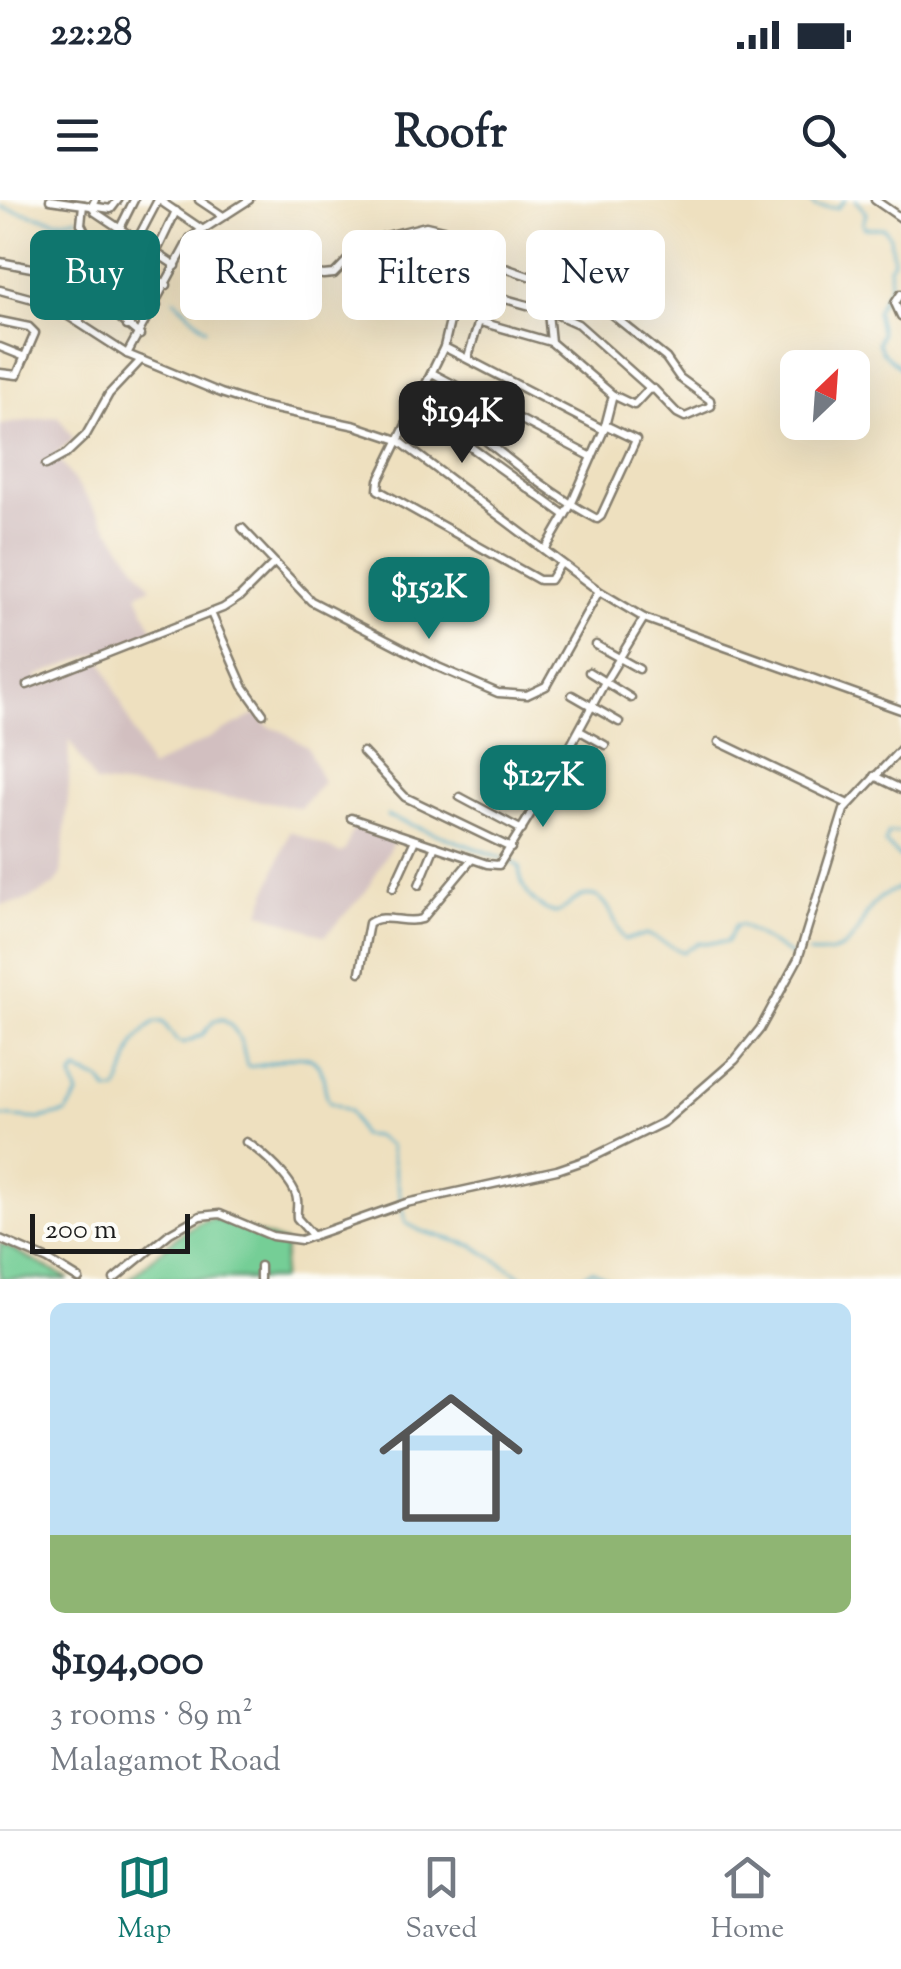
<!DOCTYPE html>
<html lang="en">
<head>
<meta charset="utf-8">
<style>
	body { margin:0; font-family:"Sorts Mill Goudy",serif; background:#f6f6f7; color:#1f2937; height:100vh; display:flex; flex-direction:column; font-size:38px; white-space:nowrap }
	* { box-sizing:border-box; margin:0 }
	p { font-size:32px; color:#747a83 }
	.icon { flex:none; width:55px; height:55px; fill:none; stroke:currentColor; stroke-width:2; stroke-linecap:round; stroke-linejoin:round }
	.map { position:relative; height:1079px; overflow:hidden }
	.sheet { display:flex; flex-direction:column; background:#fff; flex:1 }
	.sheet>* { flex:none }
	.hud { position:absolute; left:30px; top:30px; width:842px; height:90px; display:flex; gap:20px }
	.needle { width:65px; rotate:25deg }
	.tools { position:absolute; left:780px; top:150px; display:grid; gap:20px }
	.tools a { display:grid; place-items:center; width:90px; height:90px; border-radius:15px; background:#fff; box-shadow:0 10px 40px #0002; font-size:50px }
	.scale { position:absolute; left:30px; bottom:25px; width:160px; box-sizing:border-box; padding-left:10px; border:5px solid #1c1c1c; border-top:0; font-size:28px; line-height:35px; white-space:nowrap; color:#1c1c1c; -webkit-text-stroke:8px #fdfcf7; paint-order:stroke }
	.price { position:absolute; translate:-50% -85px; padding:0 22px; border-radius:20px; background:#0f766e; color:#fff; font-size:32px; line-height:65px; filter:drop-shadow(0 2px 5px #0008) }
	.price::after { content:''; position:absolute; left:50%; top:60px; width:30px; height:22px; margin-left:-15px; background:inherit; clip-path:polygon(0 0,100% 0,50% 100%) }
	.price.current { background:#222; color:#fff }
	ul { padding:0; list-style:none }
	li { display:grid; align-content:center; gap:20px; height:530px; padding:0 50px }
	li+li { border-top:2px solid #e0e1e3 }
	li span { display:grid; place-items:center; height:310px; border-radius:15px; color:#555 }
	li>.icon { margin-inline-start:auto }
	span .icon { width:180px; height:180px; fill:#fffc; stroke-width:1 }
	li b { font-size:42px }
	.chip { padding:0 35px; border-radius:15px; background:#fff; box-shadow:0 10px 40px #0002; font-size:35px; line-height:90px }
	.chip.current { background:#0f766e; color:#fff }
	.status { display:flex; justify-content:space-between; align-items:center; height:70px; padding:0 50px; background:#fff; direction:ltr }
	.status svg { height:28px; fill:currentColor }
	header { display:flex; justify-content:space-between; align-items:center; height:130px; padding:0 50px; background:#fff; font-size:45px; font-weight:700 }
	.menu { display:flex; justify-content:space-around; align-items:center; height:140px; border-top:2px solid #e0e1e3; background:#fff; font-size:28px; color:#747a83 }
	.menu a { display:grid; justify-items:center; gap:5px }
	.menu .current { color:#0f766e }
	.map>svg:first-child { display:block }
	.industrial { fill:#d2bfc0 }
	.green { fill:#74ce96; stroke:#487559; stroke-width:2.5 }
	.lines { fill:none; stroke-linecap:round; stroke-linejoin:round }
	.stream { stroke:#49aac8; stroke-width:2.5 }
	.minor-casing { stroke:#857e6e; stroke-width:11 }
	.minor { stroke:#fff; stroke-width:6 }
</style>
</head>
<body>
<div class="status"><b>22:28</b><svg viewBox="0 0 49 12"><path d="M0 12V9h3v3zM5 12V6h3v6zM10 12V3h3v9zM15 12V0h3v12zM26 1h20v11H26zM47 4h2v5h-2z"/></svg></div>
<header><svg class="icon" aria-label="menu" viewBox="0 0 24 24"><path d="M4 6h16M4 12h16M4 18h16"/></svg>Roofr<svg class="icon" aria-label="search" viewBox="0 0 24 24"><circle cx="10" cy="10" r="6"/><path d="M15 15l6 6"/></svg></header>
<div class="map">
<svg width="901" height="1079" viewBox="0 0 901 1079">
	<rect width="100%" height="100%" fill="#fdfcf7"/>
	<filter id="ink" filterUnits="userSpaceOnUse"><feTurbulence type="fractalNoise" baseFrequency=".01" numOctaves="2"/><feDisplacementMap in="SourceGraphic" scale="20" xChannelSelector="R" yChannelSelector="G"/><feConvolveMatrix kernelMatrix="1 2 1 2 8 2 1 2 1" color-interpolation-filters="sRGB"/></filter>
	<filter id="wash" filterUnits="userSpaceOnUse"><feTurbulence type="fractalNoise" baseFrequency=".0048" numOctaves="4" result="noise"/><feDisplacementMap in="SourceGraphic" scale="40" xChannelSelector="R" yChannelSelector="G"/><feGaussianBlur stdDeviation="2.25" result="paint"/><feColorMatrix in="noise" values="0 0 0 0 0 0 0 0 0 0 0 0 0 0 0 0 0 1.4 0 .05"/><feComposite in="paint" operator="in"/></filter>
	<g filter="url(#wash)">
		<rect width="100%" height="100%" fill="#eee0bf"/>
		<g class="industrial">
			<polygon points="58,216 74,239 55,254 151,387 137,394 154,432 36,476 43,486 102,460 150,568 259,513 267,526 284,532 307,547 323,582 300,608 270,602 95,583 69,539 69,586 61,675 56,683 43,692 21,702 0,705 0,225"/>
			<polygon points="354,626 396,637 367,690 325,736 260,712 290,631 340,653 345,651"/>
		</g>
		<g class="green">
			<path d="M214,1018L286,1043L281,1079H129C152,1062 185,1022 214,1018Z"/>
			<polygon points="0,1043 69,1079 0,1079"/>
		</g>
		<g class="lines">
			<g class="stream">
				<polyline points="809,0 815,7 837,8 845,0"/>
				<polyline points="856,0 866,13 863,24 865,28 884,28 890,37 893,61 889,66 890,84 876,111 881,134 878,143 882,152 901,168"/>
				<polyline points="0,7 58,21 77,18"/>
				<polyline points="174,99 206,129"/>
				<polyline points="387,616 502,658"/>
				<polyline points="901,632 888,633 885,643 901,658"/>
				<path d="M507,660L519,666C520,688 533,707 555,713C566,710 573,699 583,696C611,690 613,726 625,740L647,734L683,752L699,743L727,742L735,726L741,725L795,758"/>
				<path d="M809,753C873,760 848,701 901,688"/>
				<path d="M0,916L40,919L66,913L78,896L72,877L77,871L100,880L108,891H117C132,863 125,841 156,822H163L176,840L183,843L202,835L214,821L222,819C242,831 242,847 247,866C270,870 306,840 321,870C325,880 324,892 329,902L350,911L361,935L375,936L390,946L406,1023L421,1031L474,1046L526,1079"/>
				<polyline points="580,1079 592,1070 609,1079"/>
			</g>
		</g>
	</g>
	<g filter="url(#ink)">
		<g class="lines">
			<g class="minor-casing">
				<g id="minor">
					<polyline points="50,0 111,9 118,0"/>
					<polyline points="95,0 92,6 95,12 176,66"/>
					<polyline points="159,0 203,30"/>
					<polyline points="199,0 223,16"/>
					<polyline points="875,0 901,18"/>
					<polyline points="83,5 81,24 85,32 167,85"/>
					<polyline points="120,28 134,0"/>
					<polyline points="137,40 158,0"/>
					<polyline points="273,40 285,50 291,67 323,75 334,74 366,41 426,26 456,33 470,45 466,57"/>
					<polyline points="156,53 176,11"/>
					<polyline points="123,57 116,115 140,135"/>
					<polyline points="0,62 42,70 67,83 68,93"/>
					<polyline points="120,82 157,105"/>
					<polyline points="545,83 551,142 613,195 634,205 648,190 654,189 677,213 685,217 711,206 710,200 680,178 666,158 590,97 470,56 464,61 444,147 379,280 378,290 539,380 550,380 561,363"/>
					<polyline points="0,90 48,103 127,154 221,193 261,206 356,226 398,240 599,391 644,418 901,510"/>
					<polyline points="487,94 549,111 578,124 651,189"/>
					<polyline points="901,94 895,103 901,116"/>
					<polyline points="0,121 29,127 35,133 17,175 0,173"/>
					<polyline points="79,122 91,89"/>
					<polyline points="481,122 551,142"/>
					<polyline points="127,126 133,90"/>
					<polyline points="0,147 25,157"/>
					<polyline points="444,147 604,230"/>
					<polyline points="127,154 190,38 249,0"/>
					<polyline points="468,157 496,66"/>
					<polyline points="432,173 592,257 571,305 545,350"/>
					<path d="M423,191C481,234 533,285 597,319L601,316L636,240L605,225"/>
					<polyline points="415,207 565,315"/>
					<polyline points="592,257 604,230 613,195"/>
					<polyline points="46,265 66,254 86,235 109,194 141,160"/>
					<polyline points="242,328 311,401 438,467 498,493 527,495 546,486 599,391"/>
					<polyline points="211,413 243,486 263,514"/>
					<polyline points="596,445 639,469"/>
					<polyline points="589,472 631,498"/>
					<polyline points="27,485 223,408 240,397 273,364"/>
					<polyline points="572,495 619,522"/>
					<polyline points="580,531 605,545"/>
					<polyline points="719,542 848,604"/>
					<polyline points="363,552 405,597 511,648"/>
					<polyline points="566,555 588,568"/>
					<polyline points="874,576 901,589"/>
					<polyline points="519,591 539,602"/>
					<polyline points="460,597 522,630"/>
					<polyline points="351,618 487,664 499,665 554,576 605,482 644,418"/>
					<polyline points="419,685 435,646"/>
					<polyline points="393,688 415,640"/>
					<path d="M360,772L369,723C385,712 404,725 422,719L472,659"/>
					<path d="M246,942C261,951 296,982 297,1000C298,1006 296,1012 297,1018L313,1036"/>
					<polyline points="0,1039 48,1060 79,1079"/>
					<polyline points="114,1079 170,1033 200,1016 220,1014 272,1036 301,1040 406,1003 557,970 589,959 664,922 735,860 760,829 798,759 844,610 901,549"/>
					<polyline points="260,1079 260,1066"/>
				</g>
			</g>
			<use href="#minor" class="minor"/>
		</g>
	</g>
</svg>
<div class="tools">
<a><svg class="needle" viewBox="-14 -14 28 28"><path d="M0-13l5 13h-10z" fill="#e53935"/><path d="M0 13l5-13h-10z" fill="#747a83"/></svg></a>
</div>
<div class="scale">200 m</div>
<b class="price current" style="left:462px;top:266px">$194K</b>
<b class="price" style="left:429px;top:442px">$152K</b>
<b class="price" style="left:543px;top:630px">$127K</b>
<div class="hud">
<a class="chip current">Buy</a>
<a class="chip">Rent</a>
<a class="chip">Filters</a>
<a class="chip">New</a>
</div>
</div>
<section class="sheet">
<ul>
<li><span style="background:linear-gradient(#bfe0f5 75%,#8fb573 0)"><svg class="icon" aria-label="home" viewBox="0 0 24 24"><path d="M3 11l9-7 9 7M6 9v11h12V9"/></svg></span><div><b>$194,000</b><p>3 rooms · 89 m²</p><p>Malagamot Road</p></div></li>
</ul>
</section>
<nav class="menu">
<a class="current"><svg class="icon" aria-label="map" viewBox="0 0 24 24"><path d="M3 6l6-2 6 2 6-2v14l-6 2-6-2-6 2zM9 4v14M15 6v14"/></svg>Map</a>
<a><svg class="icon" aria-label="saved" viewBox="0 0 24 24"><path d="M7 4h10v16l-5-4-5 4z"/></svg>Saved</a>
<a><svg class="icon" aria-label="home" viewBox="0 0 24 24"><path d="M3 11l9-7 9 7M6 9v11h12V9"/></svg>Home</a>
</nav>
</body>
</html>
